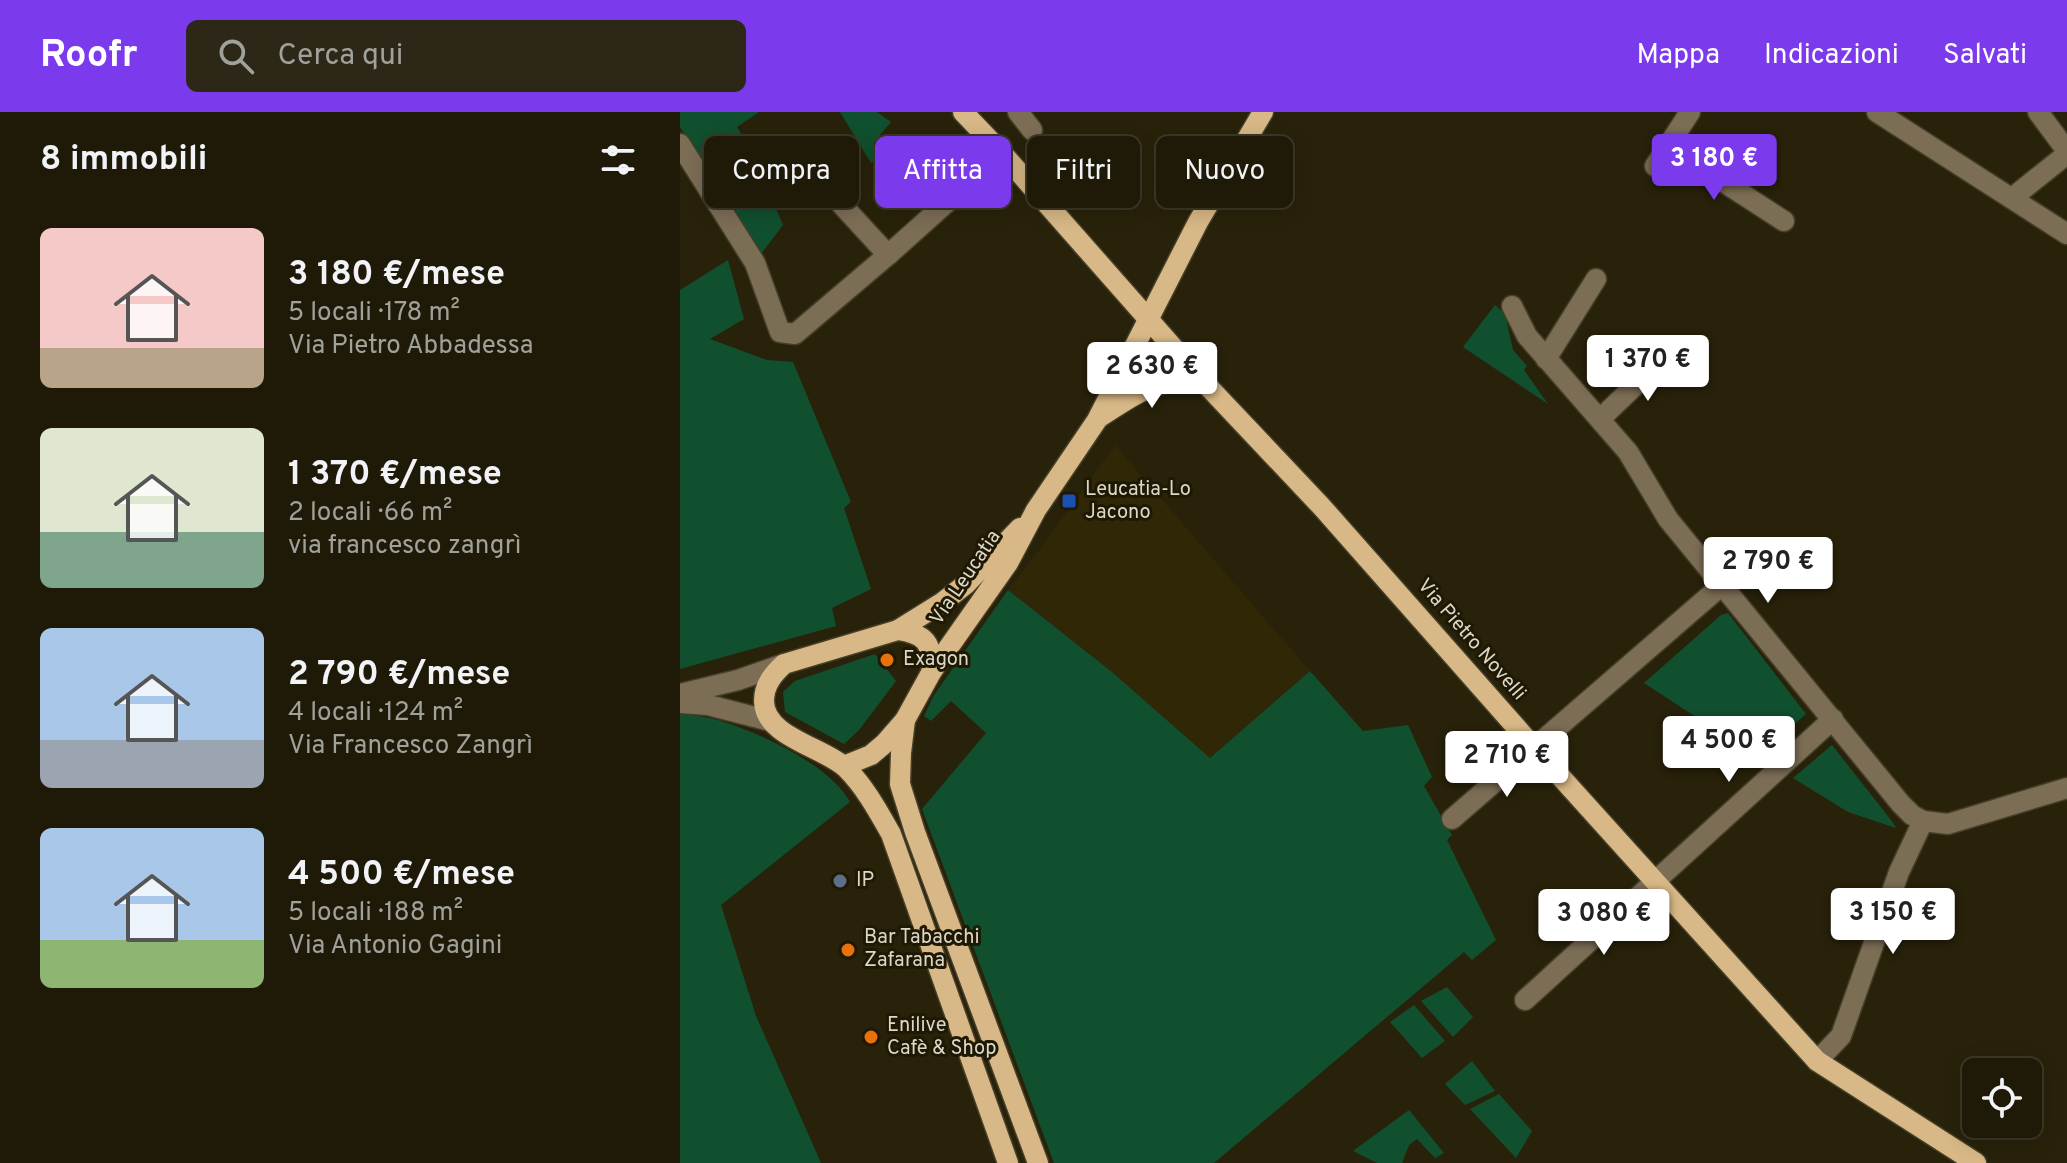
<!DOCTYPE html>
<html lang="it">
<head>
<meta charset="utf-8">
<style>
	body { margin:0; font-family:Overpass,sans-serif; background:#2c2716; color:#f1f3f6; height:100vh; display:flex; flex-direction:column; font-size:30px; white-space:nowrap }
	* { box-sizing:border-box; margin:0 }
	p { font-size:26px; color:#a1a19c }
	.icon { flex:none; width:44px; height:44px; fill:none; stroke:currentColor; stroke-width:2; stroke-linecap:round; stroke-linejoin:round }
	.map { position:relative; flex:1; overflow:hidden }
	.side { display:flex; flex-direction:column; background:#1f1a08; width:680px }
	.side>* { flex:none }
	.hud { position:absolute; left:24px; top:24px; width:760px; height:72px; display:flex; gap:16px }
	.buttons { position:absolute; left:1282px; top:946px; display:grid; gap:16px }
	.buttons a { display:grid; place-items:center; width:80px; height:80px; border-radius:12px; background:#1f1a08; box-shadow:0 4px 20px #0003,0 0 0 2px #3c3829; font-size:40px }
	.price { position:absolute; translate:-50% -68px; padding:0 18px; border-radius:8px; background:#fff; color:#222; font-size:26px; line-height:52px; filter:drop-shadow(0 2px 4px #0008) }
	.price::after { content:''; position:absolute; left:50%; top:48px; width:24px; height:18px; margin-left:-12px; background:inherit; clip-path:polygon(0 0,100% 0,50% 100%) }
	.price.current { background:#7c3aed; color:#fff }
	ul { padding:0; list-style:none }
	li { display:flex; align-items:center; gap:24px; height:200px; padding:0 40px }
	li span { display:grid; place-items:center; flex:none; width:224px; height:160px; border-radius:12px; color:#555 }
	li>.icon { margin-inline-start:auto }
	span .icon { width:96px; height:96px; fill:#fffc; stroke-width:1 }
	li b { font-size:34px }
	h2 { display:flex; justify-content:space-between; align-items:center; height:96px; padding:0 40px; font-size:34px }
	.chip { padding:0 28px; border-radius:12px; background:#1f1a08; box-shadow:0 4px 20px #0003,0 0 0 2px #3c3829; font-size:28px; line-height:72px }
	.chip.current { background:#7c3aed; color:#fff }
	header { display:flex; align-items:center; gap:48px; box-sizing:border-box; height:112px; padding:0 40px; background:#7c3aed; color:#fff }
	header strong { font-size:38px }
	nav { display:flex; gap:44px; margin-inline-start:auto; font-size:28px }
	.search { width:560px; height:72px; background:#2c2716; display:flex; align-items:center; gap:20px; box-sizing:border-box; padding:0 28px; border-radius:12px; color:#a1a19c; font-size:30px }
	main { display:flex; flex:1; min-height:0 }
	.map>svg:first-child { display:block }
	.built { fill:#302707 }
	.green { fill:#11502f }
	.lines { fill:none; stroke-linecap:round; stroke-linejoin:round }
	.minor-casing { stroke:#453f29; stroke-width:23 }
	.major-casing { stroke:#453f29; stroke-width:23 }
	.minor { stroke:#7c6d55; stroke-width:20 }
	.major { stroke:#d8b886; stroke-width:20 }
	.transit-dot { fill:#1a4fb4; stroke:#1f1903; stroke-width:3 }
	.food-dot { fill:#e8710a; stroke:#1f1903; stroke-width:3 }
	.service-dot { fill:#5c6f8a; stroke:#1f1903; stroke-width:3 }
	.labels { text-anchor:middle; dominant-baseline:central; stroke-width:6; stroke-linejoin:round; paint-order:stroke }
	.poi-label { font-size:20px; fill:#dbd7c9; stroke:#1f1903; text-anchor:start }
	.street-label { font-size:20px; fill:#dbd7c9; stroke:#1f1903 }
</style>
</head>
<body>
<header>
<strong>Roofr</strong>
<div class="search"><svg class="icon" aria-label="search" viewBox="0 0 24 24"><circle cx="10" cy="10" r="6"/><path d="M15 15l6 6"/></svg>Cerca qui</div>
<nav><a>Mappa</a><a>Indicazioni</a><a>Salvati</a></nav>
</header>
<main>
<section class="side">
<h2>8 immobili<svg class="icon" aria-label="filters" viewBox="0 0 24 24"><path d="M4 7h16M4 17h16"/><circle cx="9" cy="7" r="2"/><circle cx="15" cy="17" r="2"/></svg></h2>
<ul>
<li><span style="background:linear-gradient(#f6c9c9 75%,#b9a48a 0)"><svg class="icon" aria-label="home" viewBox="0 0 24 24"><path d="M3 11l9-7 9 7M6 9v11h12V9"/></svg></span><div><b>3 180 €/mese</b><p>5 locali · 178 m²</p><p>Via Pietro Abbadessa</p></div></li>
<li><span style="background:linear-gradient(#dfe7d0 65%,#7fa58c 0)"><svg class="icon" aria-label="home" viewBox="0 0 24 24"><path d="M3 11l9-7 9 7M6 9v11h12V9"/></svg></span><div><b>1 370 €/mese</b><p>2 locali · 66 m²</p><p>via francesco zangrì</p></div></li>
<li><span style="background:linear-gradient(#a9c7e8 70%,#9aa5b1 0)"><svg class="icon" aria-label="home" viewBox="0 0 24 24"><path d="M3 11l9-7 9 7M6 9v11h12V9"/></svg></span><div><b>2 790 €/mese</b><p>4 locali · 124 m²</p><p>Via Francesco Zangrì</p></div></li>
<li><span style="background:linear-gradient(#a9c7e8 70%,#8fb573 0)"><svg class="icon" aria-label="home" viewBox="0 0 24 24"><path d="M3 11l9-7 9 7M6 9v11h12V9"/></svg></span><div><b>4 500 €/mese</b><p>5 locali · 188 m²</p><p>Via Antonio Gagini</p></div></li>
</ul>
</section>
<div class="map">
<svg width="1387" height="1051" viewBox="0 0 1387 1051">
	<rect width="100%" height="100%" fill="#29220a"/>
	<polygon class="built" points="435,333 630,559 530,646 432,560 328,478 360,437"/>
	<g class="green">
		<polygon points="0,0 79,0 57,15 70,36 103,113 81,142 0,15"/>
		<polygon points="160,0 197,0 211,10 200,23 216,36 191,51"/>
		<polygon points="48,148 64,207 30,227 87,248 113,250 171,390 164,396 191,477 152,496 156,514 0,557 0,178"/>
		<polygon points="815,193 825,202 833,238 847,254 844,258 868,292 783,235"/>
		<polygon points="328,478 432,560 530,646 630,559 683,619 728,613 752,665 744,674 772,723 767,728 816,828 792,848 784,840 534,1051 374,1051 242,697 306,621 271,589 251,609 244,604 254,583"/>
		<polygon points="1048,501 1126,602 1077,645 964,571 1041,503"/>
		<polygon points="195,542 216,569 179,618 164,632 105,600 103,580 115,569"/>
		<path d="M0,601C15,604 30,605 44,610C82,622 151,654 170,690L41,793L76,904L141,1051H0Z"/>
		<polygon points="1152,633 1211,708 1216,716 1168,700 1113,666"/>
		<polygon points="767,875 793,905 773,925 741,889"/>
		<polygon points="734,893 765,929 742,946 710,910"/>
		<polygon points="792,949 815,979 785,993 765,972"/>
		<polygon points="819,982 852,1019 836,1046 790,997"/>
		<polygon points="729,998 764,1041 755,1046 737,1027 729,1033 722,1051 697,1051 673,1039"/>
	</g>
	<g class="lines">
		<g class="minor-casing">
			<g id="minor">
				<polyline points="338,0 352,18"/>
				<polyline points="1197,0 1387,122"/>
				<polyline points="1358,0 1387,39"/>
				<polyline points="0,32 75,151 100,220 115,222 208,143 322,41"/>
				<polyline points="988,34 1104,109"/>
				<polyline points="975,54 1010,0"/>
				<polyline points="1332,86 1387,42"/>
				<polyline points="162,93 208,143"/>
				<polyline points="832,194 847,224 948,340 988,407 1221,692 1232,703 1243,709 1268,712 1387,676"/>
				<polyline points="866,247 916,167"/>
				<polyline points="920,307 987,243"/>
				<polyline points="0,582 58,568 104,552"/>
				<polyline points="0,591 28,593 90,609"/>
				<polyline points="772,707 1042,473"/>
				<polyline points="845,888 1153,607"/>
				<polyline points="1137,949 1161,924 1219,760 1243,709"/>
			</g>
		</g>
		<g class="major-casing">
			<g id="major">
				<polyline points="283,0 322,41 521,267 641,394 843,623 1137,949 1296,1051"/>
				<path d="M420,305C458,280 473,268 521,267"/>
				<polyline points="218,518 263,490 286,472 340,416"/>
				<path d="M252,559C251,530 247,523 218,518L104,552C93,562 84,573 84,589C84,625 144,635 166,656C185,675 198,699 211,722L328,1051"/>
				<polyline points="225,608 221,641 220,672 235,720 358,1051"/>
				<polyline points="164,654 191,643 204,632 225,608 252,559 328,451 356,398 417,308 518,110 583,0"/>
			</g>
		</g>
		<use href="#minor" class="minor"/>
		<use href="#major" class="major"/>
	</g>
	<rect class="transit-dot" x="381" y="381" width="16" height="16" rx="4"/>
	<g class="food-dot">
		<circle cx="207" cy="548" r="8"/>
		<circle cx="168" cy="838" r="8"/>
		<circle cx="191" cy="925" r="8"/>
	</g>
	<circle class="service-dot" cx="160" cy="769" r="8"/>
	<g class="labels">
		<g class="poi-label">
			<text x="405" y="378">Leucatia-Lo<tspan x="405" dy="23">Jacono</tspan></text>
			<text x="223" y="548">Exagon</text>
			<text x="176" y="769">IP</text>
			<text x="184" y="826">Bar Tabacchi<tspan x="184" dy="23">Zafarana</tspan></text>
			<text x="207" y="914">Enilive<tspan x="207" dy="23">Cafè &amp; Shop</tspan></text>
		</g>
		<g class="street-label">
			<text transform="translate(286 466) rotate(-56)">Via Leucatia</text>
			<text transform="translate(791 528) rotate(49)">Via Pietro Novelli</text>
		</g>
	</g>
</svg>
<div class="buttons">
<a><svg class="icon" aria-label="locate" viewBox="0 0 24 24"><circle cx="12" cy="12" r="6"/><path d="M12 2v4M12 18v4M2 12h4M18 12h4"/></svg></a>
</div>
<b class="price current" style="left:1034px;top:90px">3 180 €</b>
<b class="price" style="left:968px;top:291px">1 370 €</b>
<b class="price" style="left:472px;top:298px">2 630 €</b>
<b class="price" style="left:1088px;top:493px">2 790 €</b>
<b class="price" style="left:1049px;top:672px">4 500 €</b>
<b class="price" style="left:827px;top:687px">2 710 €</b>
<b class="price" style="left:1213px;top:844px">3 150 €</b>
<b class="price" style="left:924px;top:845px">3 080 €</b>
<div class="hud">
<a class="chip">Compra</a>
<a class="chip current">Affitta</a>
<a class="chip">Filtri</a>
<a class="chip">Nuovo</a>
</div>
</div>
</main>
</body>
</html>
